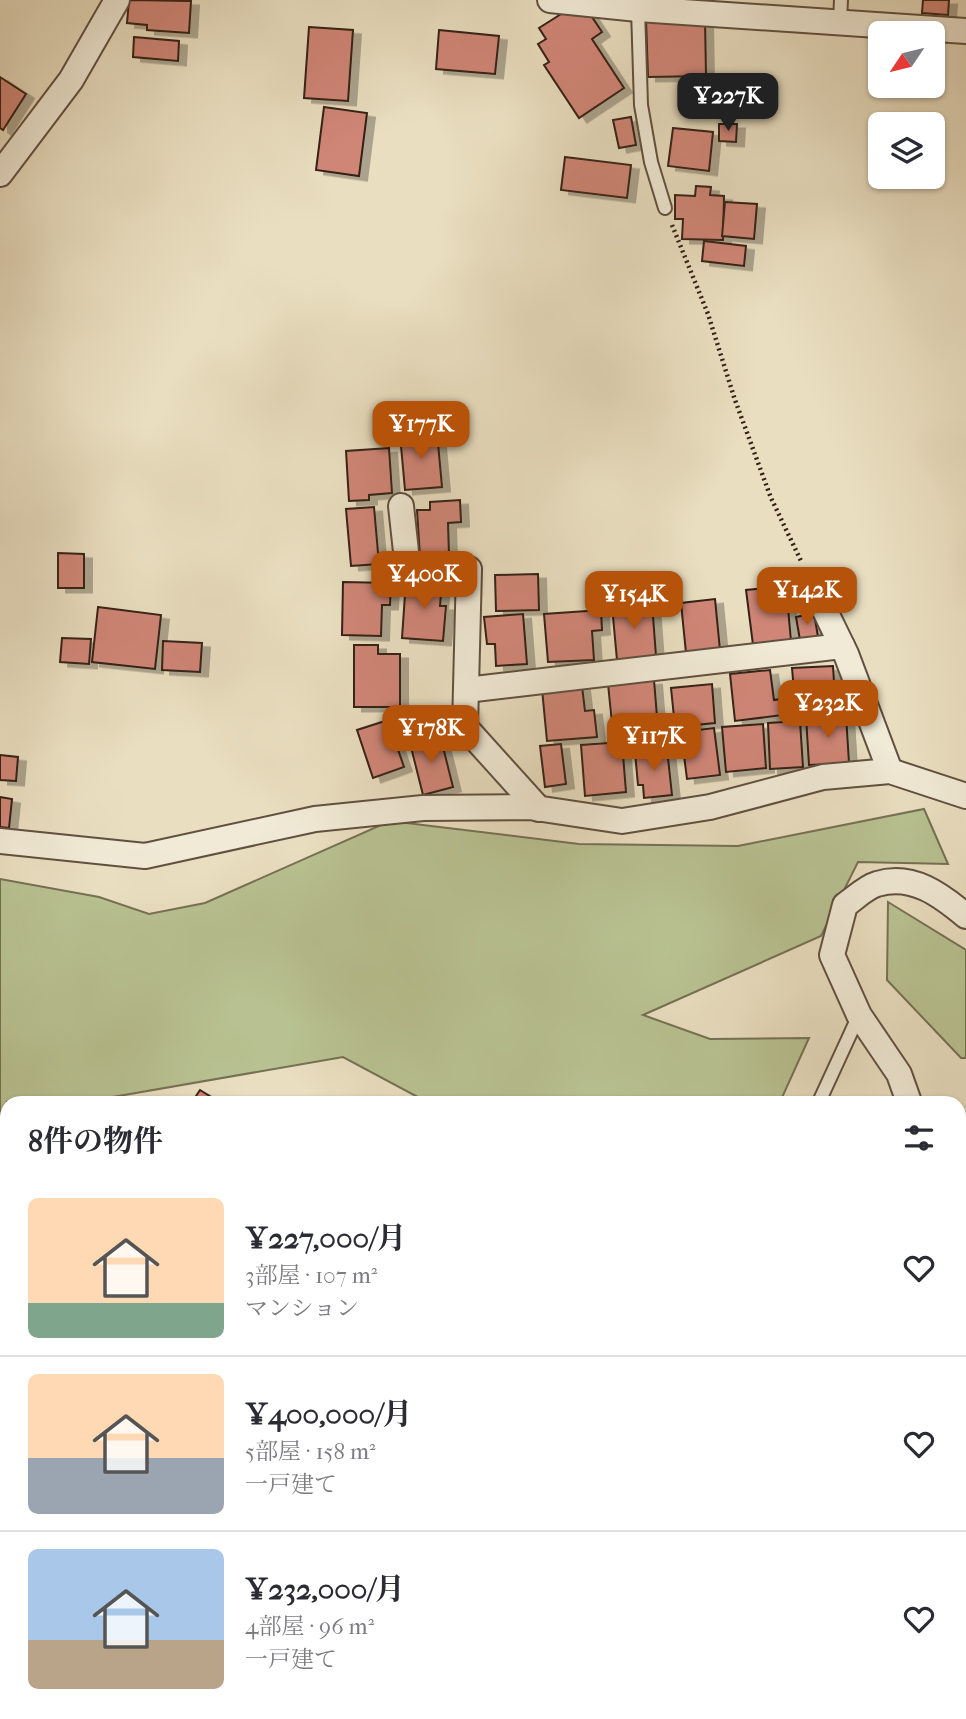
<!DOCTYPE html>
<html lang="ja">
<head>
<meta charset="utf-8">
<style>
	body { margin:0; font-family:"IM FELL French Canon","Noto Serif JP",serif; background:#f7f7f7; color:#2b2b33; height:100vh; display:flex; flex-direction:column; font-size:26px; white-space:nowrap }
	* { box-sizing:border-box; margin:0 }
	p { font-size:23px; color:#7c7c81 }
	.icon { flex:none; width:38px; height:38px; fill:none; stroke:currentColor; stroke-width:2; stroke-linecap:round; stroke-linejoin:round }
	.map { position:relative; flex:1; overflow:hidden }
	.drawer { position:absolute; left:0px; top:1096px; width:966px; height:625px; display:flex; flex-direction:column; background:#fff; border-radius:21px 21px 0 0; box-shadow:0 2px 5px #0004 }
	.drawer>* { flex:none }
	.needle { width:46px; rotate:235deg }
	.buttons { position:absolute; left:868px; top:21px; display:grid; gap:14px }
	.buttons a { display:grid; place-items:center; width:77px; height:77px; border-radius:10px; background:#fff; box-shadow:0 2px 5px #0004; font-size:35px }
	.price { position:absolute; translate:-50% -60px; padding:0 16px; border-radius:14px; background:#b45309; color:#fff; font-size:23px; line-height:46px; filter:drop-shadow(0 2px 4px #0008) }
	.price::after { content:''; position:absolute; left:50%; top:42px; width:21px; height:16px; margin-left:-10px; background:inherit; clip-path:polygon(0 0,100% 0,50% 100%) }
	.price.selected { background:#222; color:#fff }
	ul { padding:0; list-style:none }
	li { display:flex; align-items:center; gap:21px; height:175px; padding:0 28px }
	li+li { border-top:2px solid #e1e1e2 }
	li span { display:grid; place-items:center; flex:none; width:196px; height:140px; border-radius:10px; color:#555 }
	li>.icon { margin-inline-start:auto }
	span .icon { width:84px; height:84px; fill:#fffc; stroke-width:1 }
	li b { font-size:30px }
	h2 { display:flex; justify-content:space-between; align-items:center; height:84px; padding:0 28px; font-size:30px }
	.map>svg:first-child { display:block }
	.green { fill:#b8c191; stroke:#767054; stroke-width:2 }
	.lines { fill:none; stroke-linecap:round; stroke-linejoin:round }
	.river { stroke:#9abbbb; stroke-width:51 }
	.building { fill:#d08677; stroke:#342016; stroke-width:2; filter:url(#shadow) }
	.lane-casing { stroke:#615040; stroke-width:16 }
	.street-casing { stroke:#615040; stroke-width:28 }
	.path { stroke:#342016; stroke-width:4.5; stroke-dasharray:2 3.5; stroke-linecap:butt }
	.lane { stroke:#f1ead6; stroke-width:12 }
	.street { stroke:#f1ead6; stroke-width:24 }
</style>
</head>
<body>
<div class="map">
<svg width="966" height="1719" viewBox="0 0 966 1719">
	<defs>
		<filter id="shadow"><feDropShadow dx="8" dy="4.5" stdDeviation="0" flood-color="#0004"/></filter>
	</defs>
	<rect width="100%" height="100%" fill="#e9dec0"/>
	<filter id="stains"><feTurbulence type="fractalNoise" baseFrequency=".00286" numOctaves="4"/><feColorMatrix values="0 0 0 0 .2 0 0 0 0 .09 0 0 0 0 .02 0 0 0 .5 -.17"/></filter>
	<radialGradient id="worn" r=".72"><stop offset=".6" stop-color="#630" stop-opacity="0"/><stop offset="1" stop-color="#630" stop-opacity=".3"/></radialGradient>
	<g class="green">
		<polygon points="924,809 948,864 858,862 821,936 643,1015 710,1039 809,1038 780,1102 427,1102 343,1057 84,1102 7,1102 7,1127 0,1129 0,879 99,897 149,914 205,903 390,821 579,844 738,846"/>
		<polygon points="888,902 966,950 966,1058 961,1058 887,980"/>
		<polygon points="641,1713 918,1713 922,1719 634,1719"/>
	</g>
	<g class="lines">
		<g class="river">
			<polyline points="959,1552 966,1544"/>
			<polyline points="781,1719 788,1713"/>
		</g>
	</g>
	<g class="building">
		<polygon points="129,0 191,1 189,33 147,30 147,25 127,23"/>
		<polygon points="923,0 949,0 948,15 922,13"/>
		<polygon points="569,9 590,14 602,32 592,39 624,88 579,118 544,65 549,62 538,44 546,39 539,28"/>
		<polygon points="705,18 706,76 648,77 646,20"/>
		<polygon points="309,27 353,30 348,101 304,98"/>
		<polygon points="439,30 499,36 495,74 436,69"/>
		<polygon points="134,37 179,41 178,61 133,57"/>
		<polygon points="0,77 26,94 3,130 0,128"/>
		<polygon points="324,107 367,113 359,176 316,170"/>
		<polygon points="631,117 636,145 619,148 613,120"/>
		<polygon points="719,124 737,124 736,142 719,141"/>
		<polygon points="673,128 713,132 709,171 668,166"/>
		<polygon points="565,157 631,165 627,198 561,190"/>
		<polygon points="696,186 711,187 710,195 724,196 723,240 682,239 683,219 675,219 675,195 695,196"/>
		<polygon points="725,202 757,204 754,239 722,236"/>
		<polygon points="704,241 746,246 744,266 702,261"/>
		<polygon points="437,432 442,487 405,490 400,435"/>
		<polygon points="389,448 392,493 369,495 369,500 349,501 346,451"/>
		<polygon points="460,500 461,522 448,523 449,555 420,557 417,510 430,510 430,502"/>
		<polygon points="374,507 379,564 351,566 346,509"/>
		<polygon points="58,553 84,554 84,588 58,588"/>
		<polygon points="538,574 539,610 496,611 495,575"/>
		<polygon points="406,580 442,582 440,606 446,606 443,641 402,638"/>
		<polygon points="343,582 391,583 390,605 382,605 381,636 342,635"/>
		<polygon points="786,586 791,641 753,645 746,590"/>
		<polygon points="715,599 720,650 686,653 681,603"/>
		<polygon points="652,603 656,656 617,660 612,606"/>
		<polygon points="98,607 161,615 155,669 92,662"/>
		<polygon points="601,610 602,630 592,631 594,660 548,662 544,614"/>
		<polygon points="814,613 818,637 800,640 796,617"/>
		<polygon points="523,614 527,664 496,666 495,644 487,644 484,617"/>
		<polygon points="62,638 91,639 89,664 60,662"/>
		<polygon points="163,641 202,643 200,672 162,670"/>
		<polygon points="354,645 378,645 378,654 400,654 400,707 354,707"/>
		<polygon points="833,666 835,698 830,698 830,712 796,714 792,668"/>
		<polygon points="770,670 774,700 781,699 783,715 735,721 730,674"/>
		<polygon points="654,680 658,729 613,733 608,684"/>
		<polygon points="712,684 715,723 675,727 671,688"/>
		<polygon points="582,686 585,711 594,710 597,737 547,741 542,689"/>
		<polygon points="846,715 849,763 809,765 806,717"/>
		<polygon points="388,720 404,767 373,778 357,730"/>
		<polygon points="800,721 803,767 770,769 768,723"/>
		<polygon points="763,724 766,768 726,772 722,727"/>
		<polygon points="714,728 720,775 687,779 681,732"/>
		<polygon points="440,735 453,787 423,795 410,743"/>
		<polygon points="622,742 626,792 585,796 581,745"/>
		<polygon points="561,744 566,784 545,787 540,746"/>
		<polygon points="667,749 672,795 644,798 643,785 638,785 635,752"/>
		<polygon points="0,755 18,757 16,781 0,780"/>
		<polygon points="0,797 12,799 9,828 0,827"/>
		<polygon points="200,1090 219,1102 192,1102"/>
		<polygon points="7,1200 7,1250 0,1231 0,1203"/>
	</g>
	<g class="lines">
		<g class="lane-casing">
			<g id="lane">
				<polyline points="638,9 641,105 651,162 665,208"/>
				<polyline points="840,21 841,0"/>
				<polyline points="819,1102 859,1015"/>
			</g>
		</g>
		<g class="street-casing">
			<g id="street">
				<polyline points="550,0 638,9 966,31"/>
				<polyline points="0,174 71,80 117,0"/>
				<polyline points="401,506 408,570 469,569 465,727 539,809"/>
				<polyline points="813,586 846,654 890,771"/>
				<polyline points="466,690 842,646"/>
				<polyline points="0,841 145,856 315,819 423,808 529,807 622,821 710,807 823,777 890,771 966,796"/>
				<path d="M909,1102L899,1074L859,1015L832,955L845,905C854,899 866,887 877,884C912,873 941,895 966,916"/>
				<polyline points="959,1289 966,1311"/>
				<polyline points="959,1487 966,1483"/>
				<polyline points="85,1719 120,1713"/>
			</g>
		</g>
		<polyline class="path" points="672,225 708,314 735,400 771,498 802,563"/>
		<use href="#lane" class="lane"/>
		<use href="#street" class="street"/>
	</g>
	<rect width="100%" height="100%" filter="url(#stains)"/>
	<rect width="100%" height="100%" fill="url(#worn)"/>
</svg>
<div class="buttons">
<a><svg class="needle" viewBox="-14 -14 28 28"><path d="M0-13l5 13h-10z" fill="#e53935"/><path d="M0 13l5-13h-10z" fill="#7c7c81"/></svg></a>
<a><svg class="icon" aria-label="layers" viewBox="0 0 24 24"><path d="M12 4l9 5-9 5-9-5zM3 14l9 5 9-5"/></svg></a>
</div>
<b class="price selected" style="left:728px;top:133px">¥227K</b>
<b class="price" style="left:421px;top:461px">¥177K</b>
<b class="price" style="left:424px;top:611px">¥400K</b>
<b class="price" style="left:807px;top:627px">¥142K</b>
<b class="price" style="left:634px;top:631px">¥154K</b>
<b class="price" style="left:828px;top:740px">¥232K</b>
<b class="price" style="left:431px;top:765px">¥178K</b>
<b class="price" style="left:654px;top:773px">¥117K</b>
<section class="drawer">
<h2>8件の物件<svg class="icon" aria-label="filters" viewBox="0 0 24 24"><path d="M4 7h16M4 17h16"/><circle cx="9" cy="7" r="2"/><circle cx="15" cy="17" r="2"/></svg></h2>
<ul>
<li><span style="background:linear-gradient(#ffd9b3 75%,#7fa58c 0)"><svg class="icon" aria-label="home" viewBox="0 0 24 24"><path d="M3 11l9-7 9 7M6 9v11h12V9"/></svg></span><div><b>¥227,000/月</b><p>3部屋 · 107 m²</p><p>マンション</p></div><svg class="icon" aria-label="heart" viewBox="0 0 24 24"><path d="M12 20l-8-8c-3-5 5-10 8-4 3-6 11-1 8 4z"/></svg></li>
<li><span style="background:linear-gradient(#ffd9b3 60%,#9aa5b1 0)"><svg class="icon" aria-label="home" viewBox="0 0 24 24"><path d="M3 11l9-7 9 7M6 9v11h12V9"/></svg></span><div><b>¥400,000/月</b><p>5部屋 · 158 m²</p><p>一戸建て</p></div><svg class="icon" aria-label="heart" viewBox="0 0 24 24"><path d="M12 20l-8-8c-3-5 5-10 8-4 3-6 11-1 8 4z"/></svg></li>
<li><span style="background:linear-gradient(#a9c7e8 65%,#b9a48a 0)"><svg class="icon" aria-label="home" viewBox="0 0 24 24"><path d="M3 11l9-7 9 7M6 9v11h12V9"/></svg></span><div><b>¥232,000/月</b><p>4部屋 · 96 m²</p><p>一戸建て</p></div><svg class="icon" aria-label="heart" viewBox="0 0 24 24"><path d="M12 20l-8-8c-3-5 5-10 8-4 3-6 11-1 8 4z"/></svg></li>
</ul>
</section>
</div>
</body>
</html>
